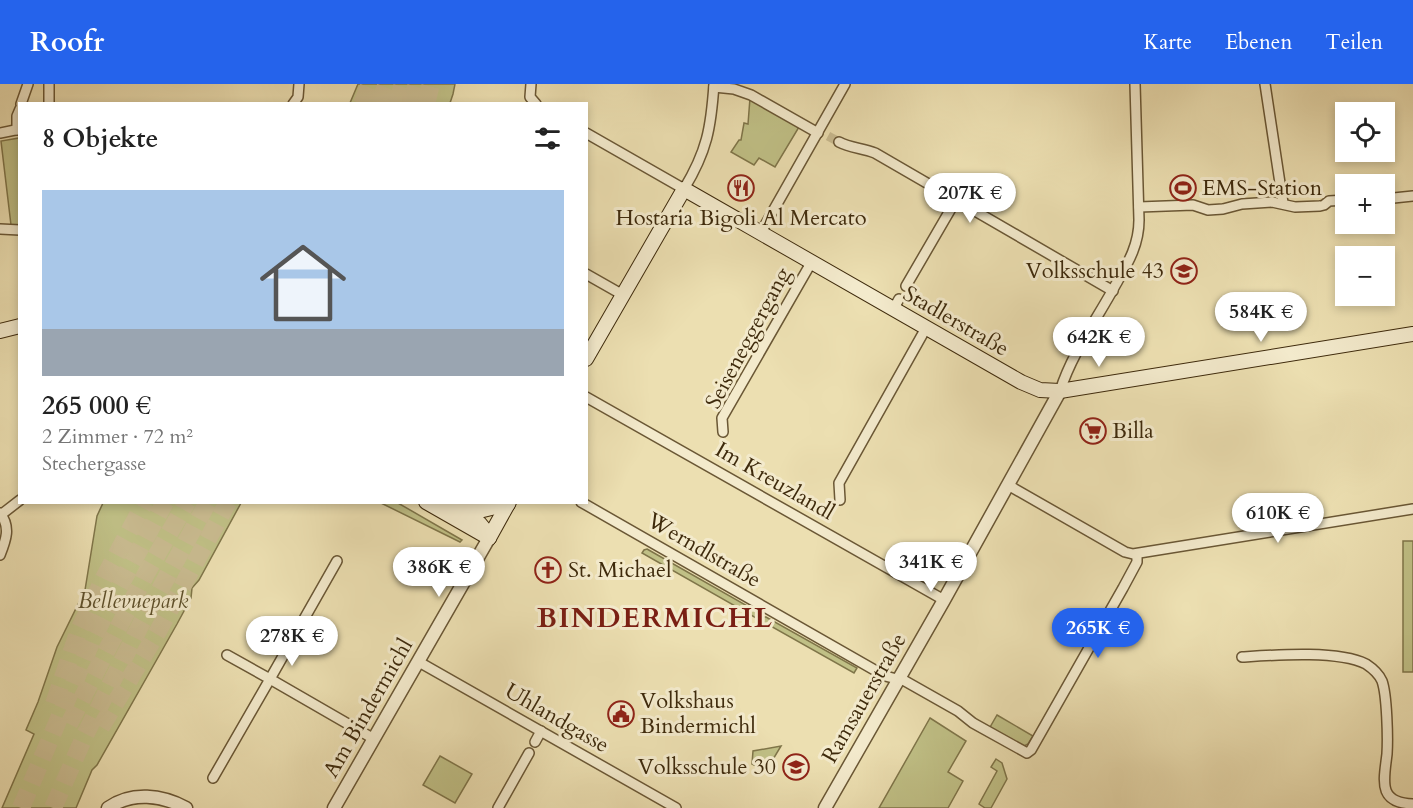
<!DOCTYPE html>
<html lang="de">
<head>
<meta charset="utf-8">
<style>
	body { margin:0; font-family:Cardo,serif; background:#f6f6f6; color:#222; height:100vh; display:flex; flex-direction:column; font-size:22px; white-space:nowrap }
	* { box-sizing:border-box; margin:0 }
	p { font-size:20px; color:#767676 }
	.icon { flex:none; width:33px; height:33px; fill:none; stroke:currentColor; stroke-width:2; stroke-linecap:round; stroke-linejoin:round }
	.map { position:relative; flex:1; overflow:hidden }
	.sheet { position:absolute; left:18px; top:18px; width:570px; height:402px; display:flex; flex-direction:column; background:#fff; border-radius:0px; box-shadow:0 3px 9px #0003 }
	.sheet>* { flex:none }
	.fabs { position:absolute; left:1335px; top:18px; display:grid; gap:12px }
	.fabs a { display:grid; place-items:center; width:60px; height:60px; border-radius:0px; background:#fff; box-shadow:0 3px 9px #0003; font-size:30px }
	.price { position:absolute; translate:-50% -51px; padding:0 14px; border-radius:21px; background:#fff; color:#222; font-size:20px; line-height:39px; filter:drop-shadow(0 2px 3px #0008) }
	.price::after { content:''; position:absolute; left:50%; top:36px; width:18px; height:14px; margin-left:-9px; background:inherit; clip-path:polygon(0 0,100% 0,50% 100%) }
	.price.current { background:#2563eb; color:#fff }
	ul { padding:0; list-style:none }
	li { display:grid; align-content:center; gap:12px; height:318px; padding:0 24px }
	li+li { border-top:2px solid #e0e0e0 }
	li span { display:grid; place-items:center; height:186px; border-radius:0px; color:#555 }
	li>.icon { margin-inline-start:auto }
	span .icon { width:108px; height:108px; fill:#fffc; stroke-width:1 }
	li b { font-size:26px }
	h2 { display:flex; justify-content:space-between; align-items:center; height:72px; padding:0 24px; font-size:26px }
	header { display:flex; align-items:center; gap:36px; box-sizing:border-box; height:84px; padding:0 30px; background:#2563eb; color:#fff }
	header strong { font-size:28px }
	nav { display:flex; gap:33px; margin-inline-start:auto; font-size:21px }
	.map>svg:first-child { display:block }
	.green { fill:#c0c086; stroke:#7f7549; stroke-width:1.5 }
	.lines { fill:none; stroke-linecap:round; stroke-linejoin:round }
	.minor-tunnel { stroke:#c9bb90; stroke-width:9; stroke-dasharray:9 4.5; stroke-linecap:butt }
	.motorway-tunnel { stroke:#c9bb90; stroke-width:18; stroke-dasharray:18 9; stroke-linecap:butt }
	.minor-casing { stroke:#6a5735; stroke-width:12 }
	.tertiary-casing { stroke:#6a5735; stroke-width:15 }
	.secondary-casing { stroke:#3e2a0c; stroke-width:16 }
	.minor { stroke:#f3eacc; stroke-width:9 }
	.tertiary { stroke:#f3eacc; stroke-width:12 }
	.secondary { stroke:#f3eacc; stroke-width:14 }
	.labels { text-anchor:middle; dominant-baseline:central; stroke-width:6; stroke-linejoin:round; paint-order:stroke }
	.poi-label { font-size:22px; fill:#3e2a0c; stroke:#f3eacc; text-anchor:start }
	.street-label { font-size:22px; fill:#3e2a0c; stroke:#f3eacc }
	.park-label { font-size:22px; font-style:italic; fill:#5e502a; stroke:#f3eacc }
	.district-label { font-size:28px; font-weight:bold; letter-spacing:1.5px; fill:#7a1f14; stroke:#f3eacc }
</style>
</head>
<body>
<header>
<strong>Roofr</strong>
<nav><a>Karte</a><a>Ebenen</a><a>Teilen</a></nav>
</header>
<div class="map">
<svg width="1413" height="724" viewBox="0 0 1413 724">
	<rect width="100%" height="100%" fill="#ecdfb1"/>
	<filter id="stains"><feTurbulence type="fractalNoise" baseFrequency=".00333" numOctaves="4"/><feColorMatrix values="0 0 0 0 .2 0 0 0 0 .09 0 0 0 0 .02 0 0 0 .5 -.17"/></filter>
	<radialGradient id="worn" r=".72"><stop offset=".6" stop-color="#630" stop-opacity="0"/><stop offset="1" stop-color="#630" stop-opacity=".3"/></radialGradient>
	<g class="green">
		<polygon points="358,0 455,0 453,10 450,19 350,19"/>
		<polygon points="750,14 799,43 775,83 759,74 754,81 731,68 739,56 741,56 744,39 748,40"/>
		<polygon points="19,54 19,142 11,141 1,57"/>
		<polygon points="103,419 241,419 199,496 192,504 191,514 177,540 97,681 92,686 76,724 2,724 34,650 26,646 38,618 57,563 85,506 97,432"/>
		<polygon points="381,419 398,419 462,456 460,458"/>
		<rect x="1403" y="457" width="10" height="131"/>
		<polygon points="647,465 758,528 756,534 642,469 644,466"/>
		<polygon points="763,533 766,533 857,584 854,589 760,536"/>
		<polygon points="997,631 1033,652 1028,660 1022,663 989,645"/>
		<polygon points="930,634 966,657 948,688 963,697 948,724 879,724"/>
		<polygon points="781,662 766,687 752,680 753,667"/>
		<polygon points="440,672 472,690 455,719 423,701"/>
		<polygon points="996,675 1002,679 1007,695 991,724 985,724 979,720 997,687 991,683"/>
	</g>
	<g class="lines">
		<polyline class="minor-tunnel" points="828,52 839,58"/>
		<g class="motorway-tunnel">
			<polyline points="362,20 370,0"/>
			<polyline points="379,20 387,0"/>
			<polyline points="397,20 403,0"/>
			<polyline points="411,20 417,0"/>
			<polyline points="426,20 431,0"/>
			<polyline points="54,620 79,546 104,494 145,418"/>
			<polyline points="69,640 147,488 187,418"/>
			<polyline points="101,643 157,549 228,418"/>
			<polyline points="21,724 93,554 118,505 165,418"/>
			<polyline points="53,724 85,651 141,540 208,418"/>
		</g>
		<g class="minor-casing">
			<g id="minor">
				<polyline points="49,0 49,20"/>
				<polyline points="531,0 530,13 536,20"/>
				<polyline points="1265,0 1283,119"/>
				<polyline points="714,3 734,5 751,11 818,49"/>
				<polyline points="21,20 28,0"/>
				<polyline points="293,20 298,13 299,0"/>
				<polyline points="17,46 17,32 20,25"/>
				<polyline points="0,49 20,45"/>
				<path d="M586,49L684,105C707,67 711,44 714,0"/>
				<path d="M839,58C850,64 863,64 875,69L1113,207"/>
				<polyline points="1384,115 1413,112"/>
				<polyline points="1139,123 1193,121 1208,126 1223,125 1242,120 1272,118 1295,123 1320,122 1324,121 1329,117 1346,116"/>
				<polyline points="0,145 20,146"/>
				<polyline points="760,150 845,0"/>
				<polyline points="586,190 623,211"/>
				<polyline points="906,202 956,116"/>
				<polyline points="893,226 899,215"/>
				<path d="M1060,307C1072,269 1097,235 1116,200C1128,179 1139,161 1139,136L1135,0"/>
				<polyline points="586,313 944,516"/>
				<polyline points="723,348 722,334 811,179"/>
				<polyline points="1008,401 1125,468 1133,470 1413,425"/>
				<polyline points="840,416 839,399 926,244"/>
				<polyline points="581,418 885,592 905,597 958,627 973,639 1027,669 1031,666 1123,504 1137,478 1137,470"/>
				<path d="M0,429C11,443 6,456 0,471"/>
				<polyline points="2,430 20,416"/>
				<polyline points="337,477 270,595 374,655"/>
				<path d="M1242,573C1274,571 1338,566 1366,580C1372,584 1379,590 1382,597C1387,611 1388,654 1387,670C1384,696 1377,719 1413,720"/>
				<polyline points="419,578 676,724"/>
				<polyline points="535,658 541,647"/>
				<polyline points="213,694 270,595 227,571"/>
				<polyline points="498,724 529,669"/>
			</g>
		</g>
		<g class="tertiary-casing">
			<g id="tertiary">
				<path d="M108,724C132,707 162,711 186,724"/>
				<polyline points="334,724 489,454"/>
				<polyline points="825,724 944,516 1060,307"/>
			</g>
		</g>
		<g class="secondary-casing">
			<g id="secondary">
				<polyline points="0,247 20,242"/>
				<polyline points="586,275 684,105 1021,298 1040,306 1060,307 1413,250"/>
				<polyline points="426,418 489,454"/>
				<path d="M449,418C465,428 482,436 489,454"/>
				<polyline points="463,426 479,427 508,420"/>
				<polyline points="489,454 509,418"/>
			</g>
		</g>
		<use href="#minor" class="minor"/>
		<use href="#tertiary" class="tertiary"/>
		<use href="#secondary" class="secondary"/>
	</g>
	<defs>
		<g id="restaurant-ring" transform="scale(1.35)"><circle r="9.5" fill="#f3eacc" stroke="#8f2418" stroke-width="1.5"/><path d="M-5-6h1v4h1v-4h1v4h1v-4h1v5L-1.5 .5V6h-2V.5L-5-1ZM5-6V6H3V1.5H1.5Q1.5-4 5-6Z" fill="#8f2418"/></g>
		<g id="stadium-ring" transform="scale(1.35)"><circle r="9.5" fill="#f3eacc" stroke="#8f2418" stroke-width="1.5"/><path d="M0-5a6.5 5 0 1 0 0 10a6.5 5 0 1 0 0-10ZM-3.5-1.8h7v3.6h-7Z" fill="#8f2418"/></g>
		<g id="school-ring" transform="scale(1.35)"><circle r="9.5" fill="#f3eacc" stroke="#8f2418" stroke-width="1.5"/><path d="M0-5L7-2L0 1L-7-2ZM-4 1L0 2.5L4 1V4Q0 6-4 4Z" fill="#8f2418"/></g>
		<g id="supermarket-ring" transform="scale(1.35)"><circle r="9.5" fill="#f3eacc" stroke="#8f2418" stroke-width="1.5"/><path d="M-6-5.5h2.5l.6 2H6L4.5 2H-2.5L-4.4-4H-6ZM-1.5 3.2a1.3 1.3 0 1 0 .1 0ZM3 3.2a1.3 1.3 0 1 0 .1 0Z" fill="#8f2418"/></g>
		<g id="church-ring" transform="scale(1.35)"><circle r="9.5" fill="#f3eacc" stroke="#8f2418" stroke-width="1.5"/><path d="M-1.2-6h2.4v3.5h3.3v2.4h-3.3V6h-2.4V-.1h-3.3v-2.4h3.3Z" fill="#8f2418"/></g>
		<g id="civic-ring" transform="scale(1.35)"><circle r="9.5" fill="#f3eacc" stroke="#8f2418" stroke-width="1.5"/><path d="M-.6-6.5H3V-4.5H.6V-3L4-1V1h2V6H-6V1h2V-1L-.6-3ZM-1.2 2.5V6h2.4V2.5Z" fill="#8f2418"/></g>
	</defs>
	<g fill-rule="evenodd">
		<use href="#restaurant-ring" x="741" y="104"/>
		<use href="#stadium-ring" x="1183" y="104"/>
		<use href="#school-ring" x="1184" y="187"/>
		<use href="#supermarket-ring" x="1093" y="347"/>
		<use href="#church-ring" x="548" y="486"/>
		<use href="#civic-ring" x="621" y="630"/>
		<use href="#school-ring" x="796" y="683"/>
	</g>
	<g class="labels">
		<g class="poi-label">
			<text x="1202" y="104">EMS-Station</text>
			<text x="741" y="134" text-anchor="middle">Hostaria Bigoli Al Mercato</text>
			<text x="1164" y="187" text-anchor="end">Volksschule 43</text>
			<text x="1112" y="347">Billa</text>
			<text x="568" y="486">St. Michael</text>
			<text x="640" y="617">Volkshaus<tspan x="640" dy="25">Bindermichl</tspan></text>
			<text x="776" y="683" text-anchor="end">Volksschule 30</text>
		</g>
		<g class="street-label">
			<text transform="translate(956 237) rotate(30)">Stadlerstraße</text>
			<text transform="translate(748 254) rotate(-62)">Seiseneggergang</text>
			<text transform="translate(775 397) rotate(30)">Im Kreuzlandl</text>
			<text transform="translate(704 466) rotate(30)">Werndlstraße</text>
			<text transform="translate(864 614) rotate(-60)">Ramsauerstraße</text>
			<text transform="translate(368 624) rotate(-60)">Am Bindermichl</text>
			<text transform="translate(557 634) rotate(30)">Uhlandgasse</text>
		</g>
		<g class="park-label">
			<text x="133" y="517">Bellevuepark</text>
		</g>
		<g class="district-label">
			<text x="655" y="534">BINDERMICHL</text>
		</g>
	</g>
	<rect width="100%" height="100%" filter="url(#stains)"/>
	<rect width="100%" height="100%" fill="url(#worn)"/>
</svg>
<div class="fabs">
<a><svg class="icon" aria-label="locate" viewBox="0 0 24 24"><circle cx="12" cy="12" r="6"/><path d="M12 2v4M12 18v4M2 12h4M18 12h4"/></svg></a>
<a>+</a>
<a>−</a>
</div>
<b class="price" style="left:970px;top:140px">207K €</b>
<b class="price" style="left:1261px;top:259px">584K €</b>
<b class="price" style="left:1099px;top:284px">642K €</b>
<b class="price" style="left:1278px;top:460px">610K €</b>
<b class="price" style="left:931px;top:509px">341K €</b>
<b class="price" style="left:439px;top:514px">386K €</b>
<b class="price current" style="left:1098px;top:575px">265K €</b>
<b class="price" style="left:292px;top:583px">278K €</b>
<section class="sheet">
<h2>8 Objekte<svg class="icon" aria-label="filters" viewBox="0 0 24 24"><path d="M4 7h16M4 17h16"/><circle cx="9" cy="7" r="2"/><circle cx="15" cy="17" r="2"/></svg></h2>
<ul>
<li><span style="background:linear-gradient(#a9c7e8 75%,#9aa5b1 0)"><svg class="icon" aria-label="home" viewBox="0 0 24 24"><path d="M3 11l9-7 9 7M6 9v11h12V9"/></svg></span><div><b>265 000 €</b><p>2 Zimmer · 72 m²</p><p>Stechergasse</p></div></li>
</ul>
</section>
</div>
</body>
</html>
